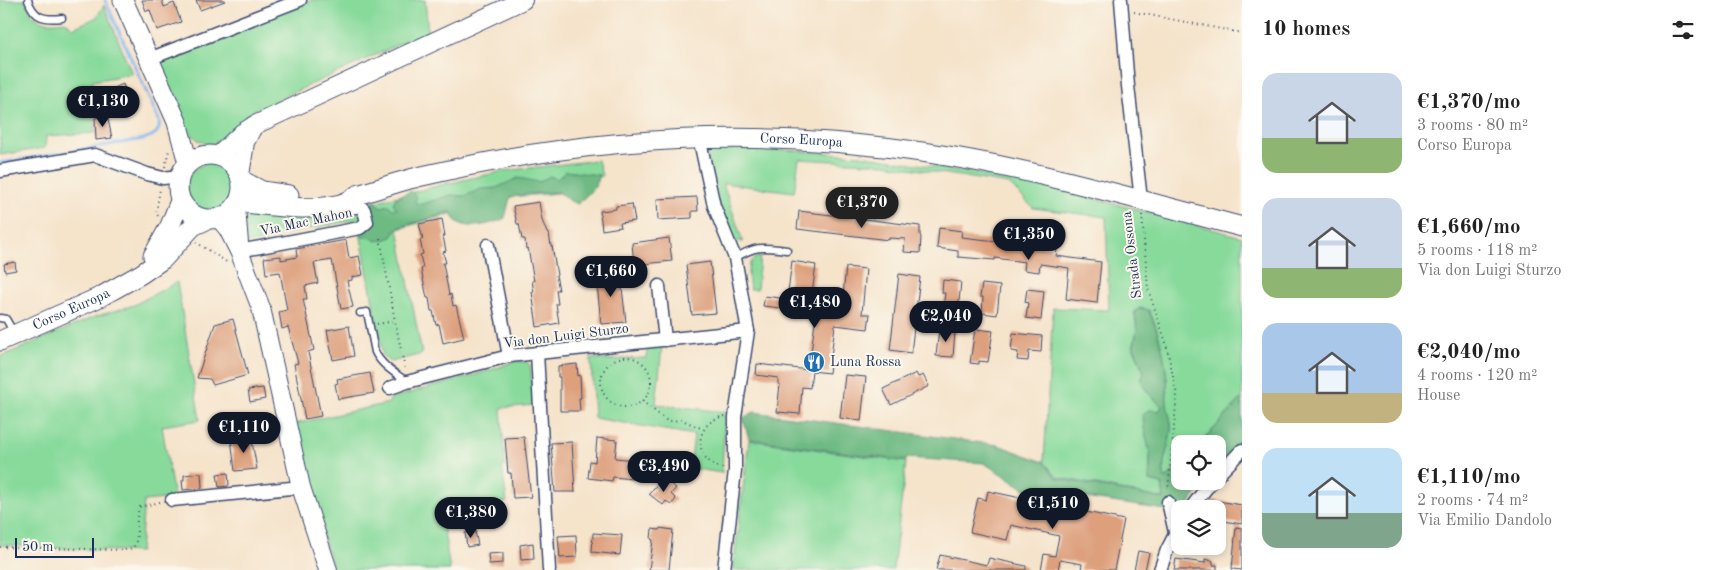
<!DOCTYPE html>
<html lang="en">
<head>
<meta charset="utf-8">
<style>
	body { margin:0; font-family:"Old Standard TT",serif; background:#f6f6f6; color:#222; height:100vh; display:flex; flex-direction:column; font-size:19px; white-space:nowrap }
	* { box-sizing:border-box; margin:0 }
	p { font-size:16px; color:#767676 }
	.icon { flex:none; width:28px; height:28px; fill:none; stroke:currentColor; stroke-width:2; stroke-linecap:round; stroke-linejoin:round }
	.map { position:relative; flex:1; overflow:hidden }
	.sheet { display:flex; flex-direction:column; background:#fff; width:475px }
	.sheet>* { flex:none }
	.buttons { position:absolute; left:1171px; top:435px; display:grid; gap:10px }
	.buttons a { display:grid; place-items:center; width:55px; height:55px; border-radius:10px; background:#fff; box-shadow:0 2px 8px #0003; font-size:25px }
	.scale { position:absolute; left:15px; bottom:12px; width:79px; box-sizing:border-box; padding-left:5px; border:2px solid #1b2f5e; border-top:0; font-size:14px; line-height:18px; white-space:nowrap; color:#1b2f5e; -webkit-text-stroke:4px #fbf7ec; paint-order:stroke }
	.price { position:absolute; translate:-50% -42px; padding:0 11px; border-radius:18px; background:#111827; color:#fff; font-size:16px; line-height:32px; filter:drop-shadow(0 1px 2px #0008) }
	.price::after { content:''; position:absolute; left:50%; top:30px; width:15px; height:11px; margin-left:-8px; background:inherit; clip-path:polygon(0 0,100% 0,50% 100%) }
	.price.on { background:#222; color:#fff }
	ul { padding:0; list-style:none }
	li { display:flex; align-items:center; gap:15px; height:125px; padding:0 20px }
	li span { display:grid; place-items:center; flex:none; width:140px; height:100px; border-radius:15px; color:#555 }
	li>.icon { margin-inline-start:auto }
	span .icon { width:60px; height:60px; fill:#fffc; stroke-width:1 }
	li b { font-size:21px }
	h2 { display:flex; justify-content:space-between; align-items:center; height:60px; padding:0 20px; font-size:21px }
	main { display:flex; flex:1; min-height:0 }
	.map>svg:first-child { display:block }
	.green { fill:#88da9b; stroke:#52847c }
	.forest { fill:#6eba83; stroke:#447470 }
	.lines { fill:none; stroke-linecap:round; stroke-linejoin:round }
	.stream { stroke:#85b5f0; stroke-width:3 }
	.building { fill:#dd9f7b }
	.lane-casing { stroke:#3c4a6e; stroke-width:9 }
	.street-casing { stroke:#3c4a6e; stroke-width:15 }
	.secondary-casing { stroke:#3c4a6e; stroke-width:20 }
	.primary-casing { stroke:#3c4a6e; stroke-width:21 }
	.path { stroke:#3c4a6e; stroke-width:2; stroke-dasharray:1 4; stroke-linecap:butt }
	.lane { stroke:#fff; stroke-width:6 }
	.street { stroke:#fff; stroke-width:12 }
	.secondary { stroke:#fff; stroke-width:18 }
	.primary { stroke:#fff; stroke-width:19 }
	.labels { text-anchor:middle; dominant-baseline:central; stroke-width:4; stroke-linejoin:round; paint-order:stroke }
	.street-label { font-size:14px; fill:#1b2f5e; stroke:#fbf7ec }
	.poi-label { font-size:14px; fill:#1b2f5e; stroke:#fbf7ec; text-anchor:start }
</style>
</head>
<body>
<main>
<div class="map">
<svg width="1242" height="570" viewBox="0 0 1242 570">
	<rect width="100%" height="100%" fill="#fbf7ec"/>
	<filter id="ink" filterUnits="userSpaceOnUse"><feTurbulence type="fractalNoise" baseFrequency=".02" numOctaves="2"/><feDisplacementMap in="SourceGraphic" scale="10" xChannelSelector="R" yChannelSelector="G"/><feConvolveMatrix kernelMatrix="1 2 1 2 8 2 1 2 1" color-interpolation-filters="sRGB"/></filter>
	<filter id="wash" filterUnits="userSpaceOnUse"><feTurbulence type="fractalNoise" baseFrequency=".0096" numOctaves="4" result="noise"/><feDisplacementMap in="SourceGraphic" scale="20" xChannelSelector="R" yChannelSelector="G"/><feGaussianBlur stdDeviation="1.12" result="paint"/><feColorMatrix in="noise" values="0 0 0 0 0 0 0 0 0 0 0 0 0 0 0 0 0 1.4 0 .05"/><feComposite in="paint" operator="in"/></filter>
	<g filter="url(#wash)">
		<rect width="100%" height="100%" fill="#f5e3ca"/>
		<g class="green">
			<path d="M0,0H25C32,22 43,24 65,21L73,28L97,17L104,5L132,74L92,81L95,133L46,136L45,148L0,155Z"/>
			<polygon points="310,0 425,0 428,31 253,111 224,139 213,144 206,144 198,140 187,130 157,61"/>
			<path d="M709,149L783,150L860,155L1032,182L1242,237V398L1200,444H1180V465L1165,479C1160,460 1170,448 1171,430C1172,420 1168,413 1167,404C1166,396 1168,388 1167,380C1165,356 1159,331 1149,310L1140,308L1134,312L1137,329L1133,347L1144,372C1138,390 1151,394 1162,406L1159,411L1148,410L1143,415L1144,428L1150,453L1149,481L1162,484L1164,499L1057,477L1044,462L1053,308L1109,310L1106,217L1033,208L1009,184L885,164L799,159L794,192L723,183L743,242L732,240L719,210L706,151Z"/>
			<polygon points="598,160 602,176 587,181 585,191 508,197 398,229 422,354 391,362 383,356 360,232 369,226 372,216 366,204 445,184 504,171"/>
			<circle cx="211" cy="187" r="24"/>
			<polygon points="255,211 293,217 316,219 356,211 359,211 361,219 275,235 262,241 245,244 244,214"/>
			<path d="M760,256L757,289H750C748,275 744,261 760,256Z"/>
			<polygon points="177,282 200,420 162,426 174,498 144,501 140,552 0,545 0,357 94,317 134,305"/>
			<polygon points="653,347 662,347 656,404 725,412 722,473 690,468 694,435 594,418 591,358 606,360 646,358 647,351"/>
			<path d="M515,361L527,362L530,365L534,405L501,408L505,466L502,467L507,502L456,509L455,523L443,525L450,570H334L303,476L294,424L389,403L390,399C432,385 474,378 515,361Z"/>
			<polygon points="749,440 906,462 893,570 733,570"/>
		</g>
		<g class="forest">
			<path d="M566,171L599,175L595,187L578,204L568,200L559,192L525,194L510,198L505,218C493,224 465,232 454,219C452,217 452,214 451,212L397,228L392,237L383,240L375,241L373,238L363,237L361,233C369,224 377,217 371,203L374,201L381,207L389,205L392,209L397,208L393,204L396,198L411,191L417,197L415,201L416,203L422,204L451,195L464,196L481,189L496,188L518,178L539,182L550,176L557,179Z"/>
			<path d="M1140,308L1148,310C1159,331 1165,357 1167,380C1168,388 1166,396 1167,404C1168,413 1172,420 1171,430C1170,447 1160,460 1165,479L1171,475L1180,466V481H1206L1185,509H1180V515L1172,511L1025,489L984,463L907,458L906,461L749,439L743,418L754,412L998,445L1044,462L1057,478L1164,499L1162,484L1150,481V453L1144,428L1143,415L1148,410L1159,411L1162,406L1150,395L1141,381L1144,372L1134,347L1137,329L1135,312Z"/>
			<polygon points="1242,398 1242,442 1227,455 1218,466 1218,444 1200,444"/>
		</g>
		<g class="lines">
			<path class="stream" d="M0,163L144,139C155,135 161,132 159,120L105,0"/>
		</g>
		<g id="blocks">
			<g class="building">
				<polygon points="142,0 162,0 164,7 174,3 181,22 157,30 150,10 146,11"/>
				<polygon points="196,0 225,0 225,1 200,10"/>
				<polygon points="123,84 129,103 114,110 109,99 91,101 90,99"/>
				<polygon points="107,115 112,138 96,140 95,118"/>
				<polygon points="697,197 698,211 692,211 692,218 658,220 657,199"/>
				<polygon points="539,202 542,220 547,233 549,233 551,246 552,246 557,275 556,275 559,290 556,290 558,304 556,304 559,323 537,327 532,292 534,292 532,281 534,281 528,248 526,249 525,239 522,239 519,224 517,224 513,206"/>
				<polygon points="632,204 635,221 620,223 621,227 602,230 600,211 616,209 616,206"/>
				<polygon points="799,211 920,226 920,235 921,237 920,253 904,252 905,239 889,238 889,240 797,229"/>
				<polygon points="442,219 445,236 443,236 446,251 443,252 446,263 443,263 449,295 451,294 453,306 456,305 464,338 443,343 439,324 436,325 433,311 431,311 429,298 427,298 421,269 423,268 420,255 423,254 420,240 423,239 419,224"/>
				<polygon points="939,228 962,231 961,237 1050,247 1050,249 1057,250 1056,256 1101,262 1097,303 1066,299 1069,268 1040,264 1039,272 1024,270 1025,262 995,258 995,260 958,257 958,251 937,248"/>
				<polygon points="669,238 672,261 634,265 632,243"/>
				<polygon points="346,240 349,258 359,256 363,275 352,277 352,280 347,281 353,307 341,309 332,260 314,263 318,283 305,286 307,299 303,299 314,350 308,352 321,416 305,419 294,364 298,363 288,327 282,329 279,312 287,310 280,272 266,274 264,258 281,256 281,260 297,257 296,249"/>
				<polygon points="792,261 816,265 812,293 820,294 821,297 819,311 841,314 846,267 866,269 862,314 870,314 868,329 835,325 829,373 812,371 810,388 802,387 800,414 777,412 780,384 778,384 778,378 756,375 757,364 809,370 816,312 763,306 765,296 787,299"/>
				<polygon points="15,262 16,270 5,272 4,264"/>
				<polygon points="710,262 716,313 692,315 686,265"/>
				<polygon points="620,271 626,322 601,324 596,274"/>
				<polygon points="899,274 920,277 911,353 890,350"/>
				<polygon points="943,280 961,282 958,311 943,309 945,293 942,293"/>
				<polygon points="982,284 1000,286 997,315 982,313 983,297 980,297"/>
				<polygon points="1027,289 1044,291 1041,320 1026,318 1028,303 1025,302"/>
				<polygon points="233,319 248,375 213,385 210,379 197,378 215,324"/>
				<polygon points="349,326 354,356 333,360 327,330"/>
				<polygon points="939,329 955,331 953,357 936,356"/>
				<polygon points="975,329 993,331 988,362 979,361 979,364 970,363"/>
				<polygon points="1013,333 1042,336 1041,352 1029,351 1028,361 1017,360 1018,352 1011,351"/>
				<polygon points="577,364 578,376 580,375 581,398 579,398 580,411 560,411 560,377 558,377 558,366"/>
				<polygon points="370,373 374,393 338,399 335,384 338,383 337,379"/>
				<polygon points="916,373 918,377 923,375 929,386 891,405 883,389"/>
				<polygon points="845,375 866,377 861,421 840,418"/>
				<polygon points="263,388 265,399 250,402 248,390"/>
				<polygon points="220,424 222,432 212,434 211,425"/>
				<polygon points="251,436 257,469 235,471 231,439"/>
				<polygon points="524,437 531,497 513,498 511,473 508,473 505,438"/>
				<polygon points="597,438 617,440 615,458 635,460 633,479 613,477 612,481 588,478 590,461 595,462"/>
				<polygon points="572,442 575,492 555,492 551,443"/>
				<polygon points="201,473 202,488 183,490 182,480 184,480 184,475"/>
				<polygon points="228,473 229,484 228,486 219,487 217,474"/>
				<polygon points="666,481 676,488 671,494 676,499 671,505 666,501 663,505 649,494 658,483 662,486"/>
				<polygon points="988,491 1124,520 1114,570 1081,570 1082,564 1060,560 1058,570 1041,570 1044,554 1055,556 1059,536 1011,525 1007,540 970,532 978,498 986,500"/>
				<polygon points="1212,500 1242,505 1242,524 1218,520 1218,509 1211,509"/>
				<polygon points="1236,527 1242,528 1242,570 1232,569"/>
				<polygon points="660,528 673,530 669,570 649,570 653,540 651,539 652,529 659,530"/>
				<polygon points="475,531 478,545 467,547 465,533"/>
				<polygon points="593,533 622,535 620,555 592,552"/>
				<polygon points="576,535 577,557 560,558 558,536"/>
				<polygon points="533,543 534,559 521,560 520,545"/>
				<polygon points="1138,551 1149,553 1145,570 1134,570"/>
				<polygon points="503,553 503,563 489,564 488,554"/>
				<polygon points="940,555 987,565 989,558 1026,566 1026,570 936,570"/>
				<polygon points="1176,559 1205,563 1205,559 1213,561 1213,565 1217,565 1217,570 1174,570"/>
			</g>
		</g>
	</g>
	<g filter="url(#ink)">
		<use href="#blocks" fill-opacity="0" stroke="#3c4a6e" stroke-width="1"/>
		<g class="lines">
			<g class="lane-casing">
				<g id="lane">
					<path d="M28,0C34,18 44,20 62,18"/>
					<path d="M735,258C757,245 762,247 787,250"/>
					<path d="M360,313L367,312L375,352C381,365 395,373 406,381"/>
					<polyline points="0,318 6,319 14,333"/>
				</g>
			</g>
			<g class="street-casing">
				<g id="street">
					<polyline points="1121,0 1128,86 1141,200"/>
					<polyline points="149,59 300,0"/>
					<polyline points="699,137 714,206 735,258 748,331 735,417 735,470 724,570"/>
					<polyline points="0,171 95,155 147,174 163,178 179,176"/>
					<polyline points="488,245 509,356"/>
					<polyline points="239,251 360,228 367,222 364,210 360,206 340,210"/>
					<polyline points="659,286 665,340"/>
					<polyline points="537,353 549,570"/>
					<polyline points="390,388 407,382 509,356 748,331"/>
					<polyline points="1218,475 1242,450"/>
					<polyline points="172,500 301,487"/>
					<polyline points="1168,502 1175,532"/>
					<polyline points="1190,509 1212,481"/>
					<polyline points="1160,570 1167,550 1180,525"/>
				</g>
			</g>
			<g class="secondary-casing">
				<g id="secondary">
					<polyline points="218,156 242,133 255,125 523,0"/>
					<polyline points="240,176 245,142 254,125"/>
					<polyline points="236,207 239,243"/>
					<polyline points="219,218 228,229 239,251 261,308 301,487 328,570"/>
				</g>
			</g>
			<g class="primary-casing">
				<g id="primary">
					<polyline points="123,0 177,122 188,163"/>
					<circle cx="210" cy="187" r="32"/>
					<polyline points="241,180 262,191 289,195"/>
					<path id="s1" d="M239,202C267,206 335,216 357,195C378,189 400,181 422,176C589,136 759,127 929,153C1035,169 1139,200 1242,227"/>
					<polyline points="153,256 170,226 180,201"/>
					<path id="s2" d="M0,341L100,297L141,274L163,259L193,226L206,220"/>
				</g>
			</g>
			<g class="path">
				<polyline points="1134,12 1242,33"/>
				<polyline points="165,167 169,150"/>
				<polyline points="1142,215 1148,289 1166,343 1177,395 1168,490"/>
				<polyline points="158,216 156,213 160,189"/>
				<polyline points="380,238 395,321"/>
				<polyline points="196,242 228,263"/>
				<polyline points="377,324 395,321 405,369"/>
				<circle cx="626" cy="382" r="25"/>
				<polyline points="642,401 666,420 671,421 682,420 703,429"/>
				<path d="M723,468C692,461 693,422 725,416"/>
				<path d="M0,547L124,550L133,548C141,536 133,520 140,507L160,502"/>
			</g>
			<use href="#lane" class="lane"/>
			<use href="#street" class="street"/>
			<use href="#secondary" class="secondary"/>
			<use href="#primary" class="primary"/>
		</g>
	</g>
	<defs>
		<g id="restaurant-disc" transform="scale(1.125)"><circle r="9.5" fill="#1f6fb2" stroke="#fbf7ec"/><path d="M-5-6h1v4h1v-4h1v4h1v-4h1v5L-1.5 .5V6h-2V.5L-5-1ZM5-6V6H3V1.5H1.5Q1.5-4 5-6Z" fill="#fff"/></g>
	</defs>
	<g fill-rule="evenodd">
		<use href="#restaurant-disc" x="814" y="362"/>
	</g>
	<g class="labels">
		<g class="street-label">
			<text stroke="none"><textPath href="#s1" startOffset="571">Corso Europa</textPath></text>
			<text transform="translate(306 222) rotate(-12)">Via Mac Mahon</text>
			<text transform="translate(1132 255) rotate(-97)">Strada Ossona</text>
			<text stroke="none"><textPath href="#s2" startOffset="78">Corso Europa</textPath></text>
			<text transform="translate(566 336) rotate(-7)">Via don Luigi Sturzo</text>
		</g>
		<g class="poi-label">
			<text x="830" y="362">Luna Rossa</text>
		</g>
	</g>
</svg>
<div class="buttons">
<a><svg class="icon" aria-label="locate" viewBox="0 0 24 24"><circle cx="12" cy="12" r="6"/><path d="M12 2v4M12 18v4M2 12h4M18 12h4"/></svg></a>
<a><svg class="icon" aria-label="layers" viewBox="0 0 24 24"><path d="M12 4l9 5-9 5-9-5zM3 14l9 5 9-5"/></svg></a>
</div>
<div class="scale">50 m</div>
<b class="price" style="left:103px;top:128px">€1,130</b>
<b class="price on" style="left:862px;top:229px">€1,370</b>
<b class="price" style="left:1029px;top:261px">€1,350</b>
<b class="price" style="left:611px;top:298px">€1,660</b>
<b class="price" style="left:815px;top:329px">€1,480</b>
<b class="price" style="left:946px;top:343px">€2,040</b>
<b class="price" style="left:244px;top:454px">€1,110</b>
<b class="price" style="left:664px;top:493px">€3,490</b>
<b class="price" style="left:1053px;top:530px">€1,510</b>
<b class="price" style="left:471px;top:539px">€1,380</b>
</div>
<section class="sheet">
<h2>10 homes<svg class="icon" aria-label="filters" viewBox="0 0 24 24"><path d="M4 7h16M4 17h16"/><circle cx="9" cy="7" r="2"/><circle cx="15" cy="17" r="2"/></svg></h2>
<ul>
<li><span style="background:linear-gradient(#c9d6e8 65%,#8fb573 0)"><svg class="icon" aria-label="home" viewBox="0 0 24 24"><path d="M3 11l9-7 9 7M6 9v11h12V9"/></svg></span><div><b>€1,370/mo</b><p>3 rooms · 80 m²</p><p>Corso Europa</p></div></li>
<li><span style="background:linear-gradient(#c9d6e8 70%,#8fb573 0)"><svg class="icon" aria-label="home" viewBox="0 0 24 24"><path d="M3 11l9-7 9 7M6 9v11h12V9"/></svg></span><div><b>€1,660/mo</b><p>5 rooms · 118 m²</p><p>Via don Luigi Sturzo</p></div></li>
<li><span style="background:linear-gradient(#a9c7e8 70%,#c2b280 0)"><svg class="icon" aria-label="home" viewBox="0 0 24 24"><path d="M3 11l9-7 9 7M6 9v11h12V9"/></svg></span><div><b>€2,040/mo</b><p>4 rooms · 120 m²</p><p>House</p></div></li>
<li><span style="background:linear-gradient(#bfe0f5 65%,#7fa58c 0)"><svg class="icon" aria-label="home" viewBox="0 0 24 24"><path d="M3 11l9-7 9 7M6 9v11h12V9"/></svg></span><div><b>€1,110/mo</b><p>2 rooms · 74 m²</p><p>Via Emilio Dandolo</p></div></li>
</ul>
</section>
</main>
</body>
</html>
